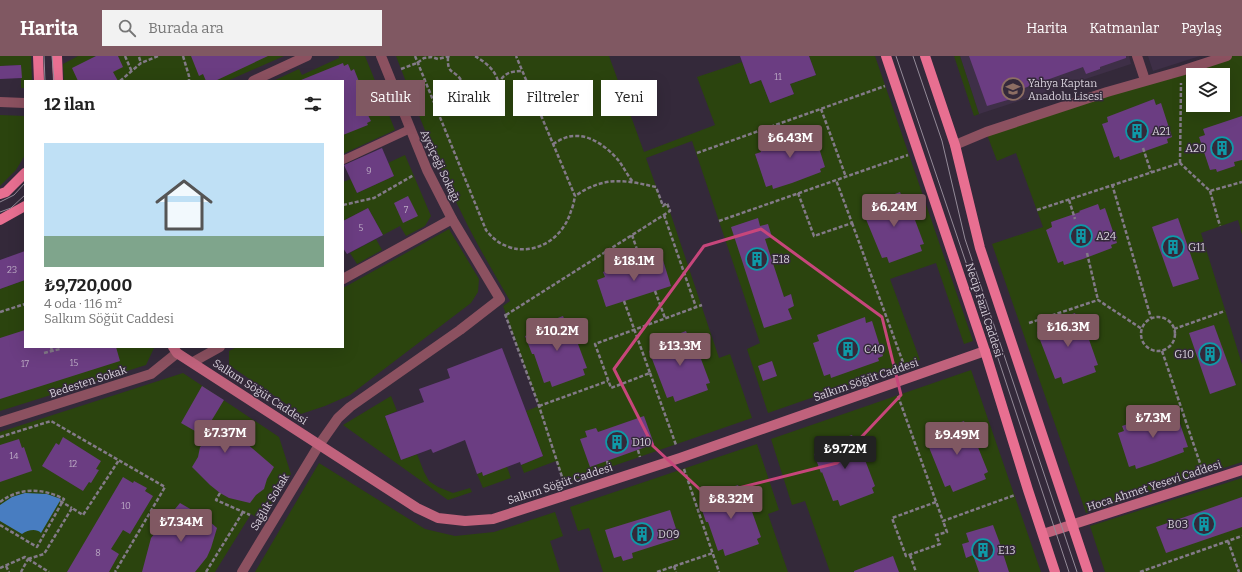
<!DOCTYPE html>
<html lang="tr">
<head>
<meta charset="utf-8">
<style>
	body { margin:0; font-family:Bitter,serif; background:#f2f2f2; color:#222; height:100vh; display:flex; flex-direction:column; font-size:15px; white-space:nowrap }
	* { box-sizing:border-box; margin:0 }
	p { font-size:13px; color:#767676 }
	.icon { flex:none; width:22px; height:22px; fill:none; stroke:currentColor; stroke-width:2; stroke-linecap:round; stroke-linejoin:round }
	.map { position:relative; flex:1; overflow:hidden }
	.sheet { position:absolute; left:24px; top:24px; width:320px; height:268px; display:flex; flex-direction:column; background:#fff; border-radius:0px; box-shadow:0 4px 16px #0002 }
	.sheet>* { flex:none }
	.hud { position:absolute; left:356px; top:24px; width:380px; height:36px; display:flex; gap:8px }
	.fabs { position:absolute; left:1186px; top:12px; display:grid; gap:8px }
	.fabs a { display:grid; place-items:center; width:44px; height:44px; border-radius:0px; background:#fff; box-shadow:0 4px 16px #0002; font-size:20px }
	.price { position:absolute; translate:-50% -34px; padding:0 9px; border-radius:4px; background:#805862; color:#fff; font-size:13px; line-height:26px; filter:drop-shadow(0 1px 2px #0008) }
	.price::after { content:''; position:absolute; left:50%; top:24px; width:12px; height:9px; margin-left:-6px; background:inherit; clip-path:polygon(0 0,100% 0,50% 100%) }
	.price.selected { background:#222; color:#fff }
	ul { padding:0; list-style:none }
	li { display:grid; align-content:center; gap:8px; height:212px; padding:0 20px }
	li span { display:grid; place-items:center; height:124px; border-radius:0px; color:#555 }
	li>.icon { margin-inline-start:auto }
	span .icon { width:72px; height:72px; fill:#fffc; stroke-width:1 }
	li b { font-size:17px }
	h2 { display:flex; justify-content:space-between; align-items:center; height:48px; padding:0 20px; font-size:17px }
	.pill { padding:0 14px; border-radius:0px; background:#fff; box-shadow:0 4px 16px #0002; font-size:14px; line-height:36px }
	.pill.selected { background:#805862; color:#fff }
	header { display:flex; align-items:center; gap:24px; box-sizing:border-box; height:56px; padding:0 20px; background:#805862; color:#fff }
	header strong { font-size:19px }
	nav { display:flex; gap:22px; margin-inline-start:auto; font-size:14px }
	.search { width:280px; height:36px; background:#f2f2f2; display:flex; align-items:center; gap:10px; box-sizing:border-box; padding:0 14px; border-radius:0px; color:#767676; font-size:15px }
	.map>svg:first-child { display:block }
	.built { fill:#3e2f47 }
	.green { fill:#2b440e; fill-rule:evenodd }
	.water { fill:#487dc1 }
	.building { fill:#6b3d82 }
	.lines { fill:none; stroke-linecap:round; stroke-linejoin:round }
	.path { stroke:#837a88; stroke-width:2.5; stroke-dasharray:4 2; stroke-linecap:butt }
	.lane { stroke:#8c5160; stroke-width:8 }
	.street { stroke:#8c5160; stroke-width:10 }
	.secondary { stroke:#c0627c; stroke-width:10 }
	.primary { stroke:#e86f91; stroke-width:10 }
	.tram { stroke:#938a98; stroke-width:1 }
	.marked { fill:none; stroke:#c7467b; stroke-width:3; stroke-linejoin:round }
	.labels { text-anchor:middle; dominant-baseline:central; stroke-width:3; stroke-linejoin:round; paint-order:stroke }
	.number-label { font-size:9px; fill:#bcabc5 }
	.poi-label { font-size:11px; fill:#d7d0db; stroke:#34293a; text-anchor:start }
	.street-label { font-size:11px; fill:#d7d0db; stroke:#34293a }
</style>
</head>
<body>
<header>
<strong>Harita</strong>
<div class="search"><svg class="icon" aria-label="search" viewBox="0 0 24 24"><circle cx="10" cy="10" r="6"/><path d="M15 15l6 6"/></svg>Burada ara</div>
<nav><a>Harita</a><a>Katmanlar</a><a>Paylaş</a></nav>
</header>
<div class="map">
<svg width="1242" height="516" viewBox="0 0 1242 516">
	<rect width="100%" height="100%" fill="#34293a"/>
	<g class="built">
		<polygon points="960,0 1129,0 1131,8 979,58"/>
		<polygon points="1148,0 1200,0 1153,15"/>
	</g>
	<g class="green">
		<polygon points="0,0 31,0 32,25 25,25 25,32 21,32 21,9 0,10"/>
		<polygon points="78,0 284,0 227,25 64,25 63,8"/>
		<polygon points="339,0 365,0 395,74 343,98 343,25 273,25 299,13 302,19 339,2"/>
		<path d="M396,0H609L644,96L715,69L697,21L742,6L750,28L761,24L770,47L794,38L790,28L816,19L809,0H875L973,285L964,288L936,207L890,223L920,304L768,357L747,293L760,287L692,85L646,102L663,150L667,147L719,302L730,298L752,362L564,427L556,405L524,417L521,409L543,400L526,355L539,350L503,250L510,245C494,217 477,189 463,160C437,108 417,54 396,0Z"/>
		<polygon points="954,0 960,0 979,58 974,60"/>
		<path d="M1227,0H1242V178L1238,164L1201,177L1242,308V406L1086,457L992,188L1043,171L1016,97L997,105L986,76ZM1193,19H1223V49H1193Z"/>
		<polygon points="0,59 25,60 25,99 16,114 0,130"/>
		<polygon points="405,99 431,160 425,170 406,180 400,170 383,179 368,152 343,165 343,126 351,123 357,137 394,120 388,107"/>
		<polygon points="449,173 479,223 478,236 471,247 350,339 325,350 301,358 229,309 229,295 237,291 343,291 343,232"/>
		<polygon points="376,183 382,194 357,208 350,197"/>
		<polygon points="25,224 25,291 154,291 154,292 146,309 0,355 0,233"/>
		<polygon points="971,314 1041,516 830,516 805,445 792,449 771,383"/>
		<polygon points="183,317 279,381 291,418 263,465 251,458 215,516 0,516 0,376"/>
		<polygon points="391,340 397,355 385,360 401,404 417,398 424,416 429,425 438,431 453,437 470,432 472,436 448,444 343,369"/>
		<polygon points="757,388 779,454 768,458 788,516 603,516 589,472 578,475 570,451"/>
		<polygon points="319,407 425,473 455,480 494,476 555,456 563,480 550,485 560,516 255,516"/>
		<polygon points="506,408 511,422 483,432 477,418"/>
		<polygon points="1242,422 1242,516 1105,516 1090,470"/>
	</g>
	<path class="water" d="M25,437L47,438L61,443L41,477C36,472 28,474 22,478L0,465V449L12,441Z"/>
	<g class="building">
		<polygon points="96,0 118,0 123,11 113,16 118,25 78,25 72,12"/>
		<polygon points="191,0 268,0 215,25 206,25 203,18 199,20"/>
		<polygon points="740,0 809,0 816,19 790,28 794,38 770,47 761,24 750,28"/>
		<polygon points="969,0 1126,0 1126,2 1100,11 1100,13 1086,18 1083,11 1016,35 1018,41 987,50"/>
		<polygon points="343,7 344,10 348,8 351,15 354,13 372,58 368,59 371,65 367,67 368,69 343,79 343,25 301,24"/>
		<polygon points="21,9 22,22 0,23 0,10"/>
		<polygon points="1154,43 1156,49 1161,47 1172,81 1167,83 1168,87 1120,104 1119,100 1114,102 1102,68 1108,66 1107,61"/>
		<polygon points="1242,60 1242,104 1234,106 1235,110 1217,116 1216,113 1210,114 1199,81 1205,79 1203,73"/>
		<polygon points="807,72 808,78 814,76 825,111 820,113 821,116 792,127 773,133 772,129 766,131 755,98 761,96 759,90 789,80 788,79"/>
		<polygon points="382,92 394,120 357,137 344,109"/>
		<polygon points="900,136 902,141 906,140 924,188 920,189 922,195 889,207 887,201 882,202 863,156 868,154 866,149"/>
		<polygon points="408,140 418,160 403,167 394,147"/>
		<polygon points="1098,148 1100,154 1105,152 1117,187 1111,189 1112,192 1083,203 1064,209 1063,205 1058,207 1046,174 1052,171 1051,166 1080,156 1079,155"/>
		<polygon points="368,152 383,179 347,198 343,192 343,165"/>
		<polygon points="758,162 760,170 768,168 772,181 765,183 784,241 791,238 794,250 788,253 792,263 764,272 731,171"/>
		<polygon points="1178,162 1199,223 1173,231 1152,171"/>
		<polygon points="25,195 25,224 0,233 0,204"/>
		<polygon points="662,201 671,230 606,251 597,224 605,221 603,216 613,212 615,217"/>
		<polygon points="1075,257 1077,262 1081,261 1098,309 1094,310 1096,316 1063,328 1061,321 1055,323 1037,276 1042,274 1041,269"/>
		<polygon points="563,260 565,265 569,264 587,312 583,313 585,319 552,331 550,325 544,327 534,298 532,298 525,280 531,278 529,273"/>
		<polygon points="865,261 866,267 872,265 883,300 878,302 879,305 831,322 830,318 824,320 813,287 819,285 817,279"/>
		<polygon points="1214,269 1236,329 1210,338 1189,277"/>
		<polygon points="25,274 25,291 116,291 120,305 0,343 0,282"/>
		<polygon points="686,275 688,280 692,279 710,327 706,328 708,334 675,346 673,340 667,342 649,295 654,293 652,288"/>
		<polygon points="502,292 543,400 521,409 520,406 483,420 482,416 477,418 465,384 433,397 431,393 401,404 385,360 424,346 419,333 450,322 447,313"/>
		<polygon points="772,305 777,320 763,325 758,310"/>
		<polygon points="202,330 224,344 207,372 234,380 245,386 274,411 267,423 264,433 256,439 250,447 229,442 220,437 210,429 192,411 198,401 200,391 209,383 181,367"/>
		<polygon points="1169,352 1171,358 1176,356 1188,391 1183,392 1184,396 1154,407 1136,413 1135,409 1129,411 1118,377 1124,375 1122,370 1151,360 1151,358"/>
		<polygon points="644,360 654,388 590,411 580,383 587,381 585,375 596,372 598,376"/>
		<polygon points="964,365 966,370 969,369 988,416 984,418 986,423 953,436 950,429 945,431 926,384 932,382 930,377"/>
		<polygon points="852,379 854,384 857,383 875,430 872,432 874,437 840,450 838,444 833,445 822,416 821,417 814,398 819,396 817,391"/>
		<polygon points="63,381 101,405 96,413 99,414 91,427 89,426 83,435 42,410 56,387 59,389"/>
		<polygon points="19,383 22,392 24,391 32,415 0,426 0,389"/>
		<polygon points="123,421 133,427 134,425 147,432 145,435 153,440 130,478 123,474 111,493 119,498 109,516 67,516"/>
		<polygon points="738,429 740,434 744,433 761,481 757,483 759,488 725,500 723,493 718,495 708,466 706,466 700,448 706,446 704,441"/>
		<polygon points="1242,441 1242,471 1166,497 1156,471"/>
		<polygon points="180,447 192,454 203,457 209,465 217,472 211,492 207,501 195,516 142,516 151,482"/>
		<polygon points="670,454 679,482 632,497 633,502 623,505 621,500 614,502 605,474"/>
		<polygon points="993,469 999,485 1009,516 979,516 973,499 966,502 962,488 969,486 966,477"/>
		<polygon points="893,500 899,516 854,516 854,515"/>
	</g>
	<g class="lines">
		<g class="path">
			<polyline points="125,0 132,16"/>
			<polyline points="183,0 189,20 189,25"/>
			<path d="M415,0L486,174C489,178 493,182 497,185C502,189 511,192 517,193C542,196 564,179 571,155C573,151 574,145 575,140L516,0"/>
			<polyline points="139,1 141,7"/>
			<path d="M448,1C447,19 454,13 461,24C467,33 471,43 472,54L477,57L484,54C487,45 494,42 497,36C503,20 487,7 475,0"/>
			<polyline points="401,13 417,7 424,2 432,1 438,3 450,0"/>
			<polyline points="120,25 141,7 158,0"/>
			<path d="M498,28C504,17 511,15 522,15"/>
			<polyline points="821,53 846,121"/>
			<polyline points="778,69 784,87"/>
			<path d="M553,88C560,84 568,79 577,80C593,80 609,93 619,105C624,112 628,120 633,126"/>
			<polyline points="1143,92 1151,116"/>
			<polyline points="697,97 885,30"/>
			<polyline points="1180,107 1181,27"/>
			<polyline points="1112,128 1151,262"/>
			<polyline points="1210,135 1220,170"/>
			<polyline points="798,137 814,180 852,167 836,124"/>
			<polyline points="1069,144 1075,163"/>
			<polyline points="343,149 374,142 414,119"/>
			<polyline points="1037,154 1180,107 1210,135 1242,126"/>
			<polyline points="664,159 696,251"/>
			<polyline points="719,165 908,99"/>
			<polyline points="852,167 904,309"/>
			<polyline points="632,179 642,208"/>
			<polyline points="610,194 617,216"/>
			<polyline points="1087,197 1098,244"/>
			<polyline points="655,235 665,262"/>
			<polyline points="624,245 650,317 611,332 595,288 702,249"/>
			<polyline points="0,256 25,248"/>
			<polyline points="505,258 539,350 564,427"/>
			<path d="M506,259L670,155L667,147L663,150L656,131C634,126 612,121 591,131C585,133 580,137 575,140"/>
			<circle cx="1158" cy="278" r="17"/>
			<polyline points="1029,267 1098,244 1142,273"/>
			<polyline points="1174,273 1225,255"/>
			<polyline points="51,291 52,295"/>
			<polyline points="1162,295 1203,416"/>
			<polyline points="44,297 60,293"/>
			<polyline points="650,317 676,389"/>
			<polyline points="898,340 943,465 1015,439"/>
			<polyline points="539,350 608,325"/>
			<polyline points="0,381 51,365 165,431 115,516"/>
			<polyline points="638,394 640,401"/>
			<polyline points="607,405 609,412"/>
			<polyline points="684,413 719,516"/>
			<polyline points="220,437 216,444 250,459"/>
			<polyline points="60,445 72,452"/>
			<path d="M0,446C20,431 43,432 64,443L37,491L0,469"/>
			<polyline points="936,446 892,462 906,500 940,488 936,479 947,476 943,465"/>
			<polyline points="1228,485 1239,516"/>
			<polyline points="910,499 916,516"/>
			<polyline points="28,503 44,498 72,452 83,459 119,404"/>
			<polyline points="28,503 49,516"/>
			<polyline points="6,510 9,516"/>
			<polyline points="674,510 676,516"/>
			<polyline points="0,512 25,501 28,503 21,516"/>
			<polyline points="206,516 243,456"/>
			<polyline points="657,516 713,497"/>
			<polyline points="1140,516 1242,480"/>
		</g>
		<polyline class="lane" points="343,104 410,73"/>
		<g class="street">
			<polyline points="1137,0 1145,24"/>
			<polyline points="253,25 307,0"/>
			<polyline points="0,46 25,47"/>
			<polyline points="955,89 986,76 1107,36 1181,15 1227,0"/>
			<polyline points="343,223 452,163"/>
			<polyline points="193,306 220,291"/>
			<polyline points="0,366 151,318 177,297"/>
			<polyline points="242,516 319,389 338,362 350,351 460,274 500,243 452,163 427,114 381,0"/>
		</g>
		<g class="secondary">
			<polyline points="173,291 177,297 417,452 438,462 465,465 493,463 680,402 985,295"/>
			<polyline points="1043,478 1242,414"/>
		</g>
		<g class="primary">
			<polyline points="38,0 39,25"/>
			<polyline points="57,0 58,25"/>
			<polyline points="886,0 985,295 1028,434 1055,516"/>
			<polyline points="925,0 955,89 980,192 1088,516"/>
			<polyline points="0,138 6,136 25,117"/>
			<polyline points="0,164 25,150"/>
		</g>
		<g class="tram">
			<polyline points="44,0 45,25"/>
			<polyline points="52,0 54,25"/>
			<polyline points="896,0 980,248 1069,516"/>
			<polyline points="913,0 942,85 965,183 1077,516"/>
			<polyline points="0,146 14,139 25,127"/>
			<polyline points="0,156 11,152 25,139"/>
		</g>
	</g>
	<path class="marked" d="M761,173L882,261L901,339L837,407L707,440L653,390L614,313L704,190Z"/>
	<defs>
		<g id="school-ring" transform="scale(1.15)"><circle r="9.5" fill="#34293a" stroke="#8d6e63" stroke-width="1.5"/><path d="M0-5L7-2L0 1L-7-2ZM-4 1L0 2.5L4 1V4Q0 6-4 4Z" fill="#8d6e63"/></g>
		<g id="building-ring" transform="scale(1.15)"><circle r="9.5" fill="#34293a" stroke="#0f9aa8" stroke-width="1.5"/><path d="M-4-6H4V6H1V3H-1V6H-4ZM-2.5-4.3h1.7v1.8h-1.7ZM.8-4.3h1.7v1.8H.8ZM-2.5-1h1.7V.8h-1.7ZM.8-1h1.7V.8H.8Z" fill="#0f9aa8"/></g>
	</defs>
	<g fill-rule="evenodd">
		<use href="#school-ring" x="1013" y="33"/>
		<use href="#building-ring" x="1137" y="75"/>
		<use href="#building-ring" x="1222" y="92"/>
		<use href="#building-ring" x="1081" y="180"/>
		<use href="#building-ring" x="1173" y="191"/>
		<use href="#building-ring" x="757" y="203"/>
		<use href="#building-ring" x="848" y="293"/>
		<use href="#building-ring" x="1210" y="298"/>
		<use href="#building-ring" x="617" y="386"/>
		<use href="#building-ring" x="1204" y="468"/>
		<use href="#building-ring" x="642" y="478"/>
		<use href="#building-ring" x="983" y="494"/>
	</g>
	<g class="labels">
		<g class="number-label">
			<text x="778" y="21">11</text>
			<text x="369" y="115">9</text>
			<text x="406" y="154">7</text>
			<text x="361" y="172">5</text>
			<text x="12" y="214">23</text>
			<text x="74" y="307">15</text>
			<text x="25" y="308">17</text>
			<text x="14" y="400">14</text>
			<text x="73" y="408">12</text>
			<text x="126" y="450">10</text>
			<text x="98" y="497">8</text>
		</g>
		<g class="poi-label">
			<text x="1028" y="27">Yahya Kaptan<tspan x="1028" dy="13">Anadolu Lisesi</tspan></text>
			<text x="1152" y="75">A21</text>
			<text x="1206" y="92" text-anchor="end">A20</text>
			<text x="1096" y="180">A24</text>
			<text x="1188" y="191">G11</text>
			<text x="772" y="203">E18</text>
			<text x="864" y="293">C40</text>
			<text x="1194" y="298" text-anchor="end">G10</text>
			<text x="632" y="386">D10</text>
			<text x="1188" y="468" text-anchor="end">B03</text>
			<text x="658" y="478">D09</text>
			<text x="998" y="494">E13</text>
		</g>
		<g class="street-label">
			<text transform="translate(440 110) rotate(65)">Ayçiçeği Sokağı</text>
			<text transform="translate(984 254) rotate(72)">Necip Fazıl Caddesi</text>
			<text transform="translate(866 324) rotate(-19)">Salkım Söğüt Caddesi</text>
			<text transform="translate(88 326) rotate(-18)">Bedesten Sokak</text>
			<text transform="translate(260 336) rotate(33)">Salkım Söğüt Caddesi</text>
			<text transform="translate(560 428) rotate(-18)">Salkım Söğüt Caddesi</text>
			<text transform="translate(1154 430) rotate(-18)">Hoca Ahmet Yesevi Caddesi</text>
			<text transform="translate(270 446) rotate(-59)">Sağlık Sokak</text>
		</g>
	</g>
</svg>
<div class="fabs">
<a><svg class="icon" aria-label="layers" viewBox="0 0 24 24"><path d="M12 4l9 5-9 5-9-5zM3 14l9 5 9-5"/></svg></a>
</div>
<b class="price" style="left:790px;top:103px">₺6.43M</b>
<b class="price" style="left:894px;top:172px">₺6.24M</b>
<b class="price" style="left:634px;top:226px">₺18.1M</b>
<b class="price" style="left:1068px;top:292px">₺16.3M</b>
<b class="price" style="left:557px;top:296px">₺10.2M</b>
<b class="price" style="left:680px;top:311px">₺13.3M</b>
<b class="price" style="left:1153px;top:383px">₺7.3M</b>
<b class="price" style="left:225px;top:398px">₺7.37M</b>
<b class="price" style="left:957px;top:400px">₺9.49M</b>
<b class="price selected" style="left:845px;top:414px">₺9.72M</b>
<b class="price" style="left:731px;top:464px">₺8.32M</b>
<b class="price" style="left:181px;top:487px">₺7.34M</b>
<div class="hud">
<a class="pill selected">Satılık</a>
<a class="pill">Kiralık</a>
<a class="pill">Filtreler</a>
<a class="pill">Yeni</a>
</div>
<section class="sheet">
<h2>12 ilan<svg class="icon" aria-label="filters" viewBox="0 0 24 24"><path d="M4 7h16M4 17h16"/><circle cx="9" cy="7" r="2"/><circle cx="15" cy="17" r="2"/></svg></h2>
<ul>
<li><span style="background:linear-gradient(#bfe0f5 75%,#7fa58c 0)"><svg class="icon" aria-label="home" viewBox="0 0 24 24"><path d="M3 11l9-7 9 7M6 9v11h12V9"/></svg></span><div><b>₺9,720,000</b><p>4 oda · 116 m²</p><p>Salkım Söğüt Caddesi</p></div></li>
</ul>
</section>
</div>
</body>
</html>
